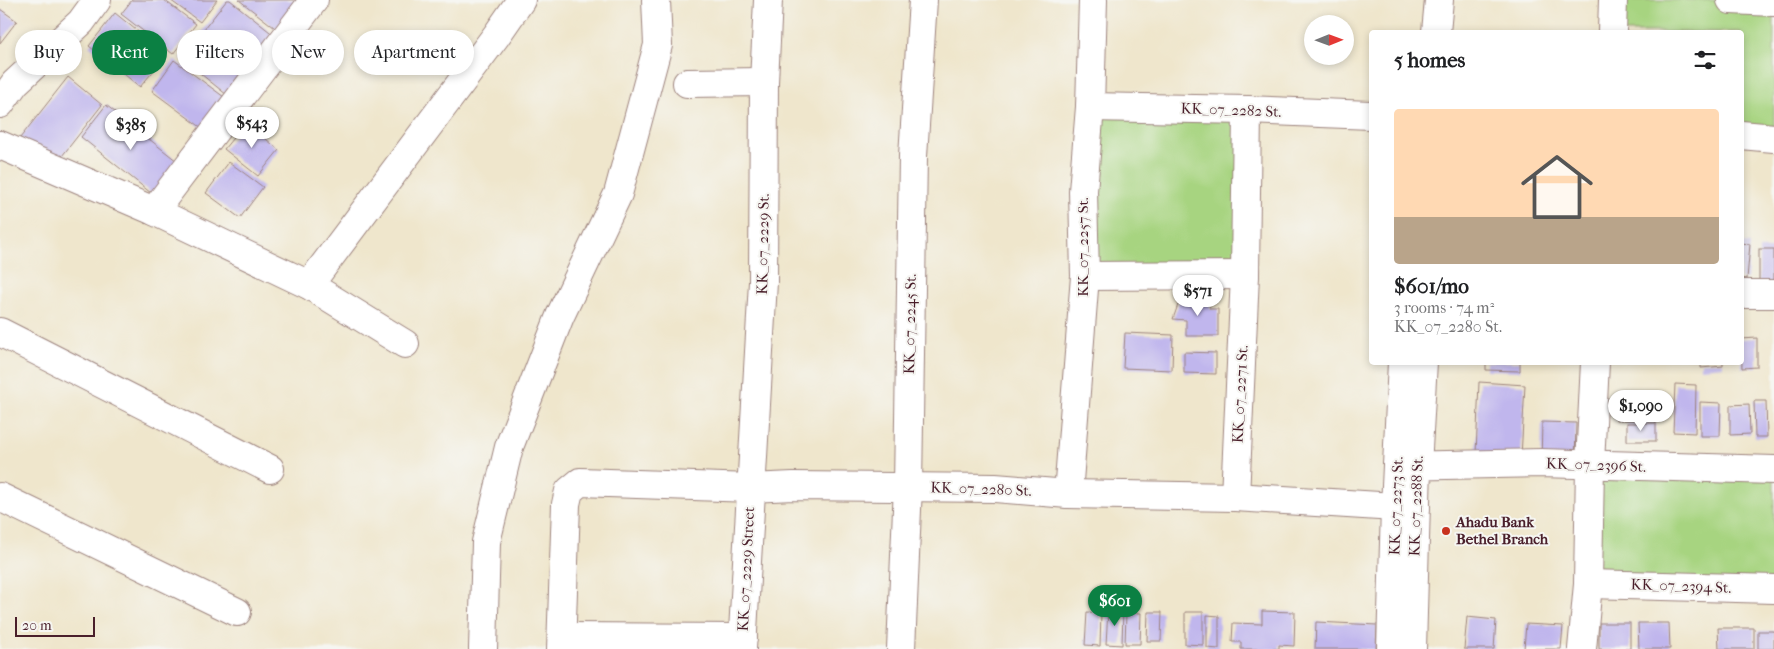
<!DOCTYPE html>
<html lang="en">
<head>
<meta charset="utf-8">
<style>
	body { margin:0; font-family:"IM FELL French Canon",serif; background:#f6f6f6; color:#202124; height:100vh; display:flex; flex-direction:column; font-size:19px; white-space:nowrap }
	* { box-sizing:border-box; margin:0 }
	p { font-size:16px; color:#757577 }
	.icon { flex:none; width:28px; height:28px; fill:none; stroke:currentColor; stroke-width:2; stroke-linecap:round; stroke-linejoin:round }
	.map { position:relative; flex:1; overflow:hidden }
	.side { position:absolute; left:1369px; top:30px; width:375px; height:335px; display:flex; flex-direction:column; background:#fff; border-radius:5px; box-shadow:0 2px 8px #0003 }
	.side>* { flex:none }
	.guide { position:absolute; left:15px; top:30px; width:475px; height:45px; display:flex; gap:10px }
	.needle { width:32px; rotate:89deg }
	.buttons { position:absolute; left:1304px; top:15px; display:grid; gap:10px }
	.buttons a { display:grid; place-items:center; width:50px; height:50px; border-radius:50%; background:#fff; box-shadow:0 2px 8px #0003; font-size:25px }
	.scale { position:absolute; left:15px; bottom:12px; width:80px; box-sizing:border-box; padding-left:5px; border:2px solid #4a1f2b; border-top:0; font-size:14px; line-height:18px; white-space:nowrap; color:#4a1f2b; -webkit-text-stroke:4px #f6f6f2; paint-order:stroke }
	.price { position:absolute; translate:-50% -42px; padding:0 11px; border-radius:18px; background:#fff; color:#222; font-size:16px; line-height:32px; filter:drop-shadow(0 1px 2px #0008) }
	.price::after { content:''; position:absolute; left:50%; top:30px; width:15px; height:11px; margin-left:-8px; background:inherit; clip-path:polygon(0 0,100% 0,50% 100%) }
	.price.selected { background:#0b8043; color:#fff }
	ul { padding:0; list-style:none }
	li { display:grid; align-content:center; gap:10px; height:265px; padding:0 25px }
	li+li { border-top:1px solid #e0e0e0 }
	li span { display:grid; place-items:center; height:155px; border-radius:5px; color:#555 }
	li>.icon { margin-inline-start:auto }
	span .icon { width:90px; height:90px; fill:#fffc; stroke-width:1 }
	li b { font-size:21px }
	h2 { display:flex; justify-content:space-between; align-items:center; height:60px; padding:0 25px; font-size:21px }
	.pill { padding:0 18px; border-radius:22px; background:#fff; box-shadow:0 2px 8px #0003; font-size:18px; line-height:45px }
	.pill.selected { background:#0b8043; color:#fff }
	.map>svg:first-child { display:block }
	.green { fill:#a7d480; stroke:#787a56 }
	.building { fill:#c0b6ed }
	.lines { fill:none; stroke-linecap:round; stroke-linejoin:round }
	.minor-casing { stroke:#9c827c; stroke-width:30 }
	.major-casing { stroke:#9c827c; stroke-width:30 }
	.minor { stroke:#fff; stroke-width:28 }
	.major { stroke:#fff; stroke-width:28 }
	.poi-dot { fill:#c8321e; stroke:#f6f6f2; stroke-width:2 }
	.labels { text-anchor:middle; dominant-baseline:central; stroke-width:4; stroke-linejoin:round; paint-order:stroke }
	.street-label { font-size:15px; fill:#4a1f2b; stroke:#f6f6f2 }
	.poi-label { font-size:15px; font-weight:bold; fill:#4a1f2b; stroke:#f6f6f2; text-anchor:start }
</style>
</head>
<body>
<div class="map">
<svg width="1774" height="649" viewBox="0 0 1774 649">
	<rect width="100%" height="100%" fill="#f6f6f2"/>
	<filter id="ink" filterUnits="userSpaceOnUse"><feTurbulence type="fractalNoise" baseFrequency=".02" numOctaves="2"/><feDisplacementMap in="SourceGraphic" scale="10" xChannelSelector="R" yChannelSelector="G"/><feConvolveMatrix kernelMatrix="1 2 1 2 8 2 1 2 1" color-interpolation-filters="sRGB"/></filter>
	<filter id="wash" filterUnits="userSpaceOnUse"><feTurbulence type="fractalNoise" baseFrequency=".0096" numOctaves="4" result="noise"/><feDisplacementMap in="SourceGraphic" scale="20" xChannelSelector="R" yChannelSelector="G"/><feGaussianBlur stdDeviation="1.12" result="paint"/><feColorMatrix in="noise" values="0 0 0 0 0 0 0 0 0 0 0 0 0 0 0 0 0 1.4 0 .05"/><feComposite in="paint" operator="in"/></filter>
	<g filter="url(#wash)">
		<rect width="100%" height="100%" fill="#efe6cc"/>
		<g class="green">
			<polygon points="1613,0 1731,0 1774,2 1774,138 1741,135 1741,32 1612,32"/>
			<polygon points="1090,107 1247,110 1245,275 1085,276"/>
			<polygon points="1590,464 1774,470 1774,589 1588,584"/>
		</g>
		<g id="blocks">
			<g class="building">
				<polygon points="132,0 164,0 196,24 173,54 121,14"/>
				<polygon points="170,0 217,0 200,22"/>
				<polygon points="227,0 230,0 275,36 227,95 181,58"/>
				<polygon points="239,0 298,0 279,31"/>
				<polygon points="0,9 17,21 0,43"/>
				<polygon points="115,13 167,55 140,87 89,46"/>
				<polygon points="174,60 224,97 202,128 152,91"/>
				<polygon points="68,77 102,105 55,165 20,138"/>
				<polygon points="106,105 182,165 156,197 81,137"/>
				<polygon points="246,122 279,150 258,176 224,149"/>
				<polygon points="229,162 263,187 240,218 206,193"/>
				<polygon points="1741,243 1750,244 1747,279 1741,278"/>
				<rect x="1759" y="249" width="15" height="34"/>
				<polygon points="1209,298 1210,309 1218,309 1218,336 1186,336 1186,320 1173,319 1180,299"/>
				<polygon points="1125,333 1173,335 1172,370 1123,368"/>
				<polygon points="1757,338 1757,367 1742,368 1741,339"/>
				<polygon points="1184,352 1216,353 1216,374 1184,373"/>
				<polygon points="1486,362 1520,362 1520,371 1486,370"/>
				<polygon points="1701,362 1723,362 1723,366 1701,368"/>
				<polygon points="1479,382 1525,385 1521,457 1476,454"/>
				<polygon points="1675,384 1696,385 1695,433 1673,432"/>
				<polygon points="1754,401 1766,401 1767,437 1755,437"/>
				<polygon points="1700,402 1721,403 1720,436 1700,436"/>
				<polygon points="1616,404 1652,404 1653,420 1616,420"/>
				<polygon points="1749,404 1750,434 1730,435 1730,405"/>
				<polygon points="1542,422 1576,423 1575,464 1541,463"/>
				<rect x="1627" y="423" width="29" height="18"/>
				<polygon points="1108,610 1123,610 1122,645 1106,644"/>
				<polygon points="1262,611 1295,612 1294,646 1279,645 1279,649 1241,649 1241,642 1232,642 1233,623 1262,624"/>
				<polygon points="1087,612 1101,613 1100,646 1085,645"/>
				<polygon points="1148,612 1162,612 1161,641 1147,641"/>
				<polygon points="1185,612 1203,612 1203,645 1185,644"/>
				<polygon points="1126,613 1141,613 1140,644 1125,644"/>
				<polygon points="1207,615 1219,616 1219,649 1207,648"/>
				<polygon points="1467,617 1496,620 1494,649 1464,649"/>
				<polygon points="1316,622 1377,625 1376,649 1315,649"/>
				<rect x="1599" y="623" width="31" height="26"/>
				<polygon points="1638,623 1669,623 1670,649 1639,649"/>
				<polygon points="1526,624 1563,626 1561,649 1524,649"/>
				<polygon points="1718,628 1754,628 1754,649 1719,649"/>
				<rect x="1758" y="631" width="16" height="18"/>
			</g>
		</g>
	</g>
	<g filter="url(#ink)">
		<use href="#blocks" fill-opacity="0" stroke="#9c827c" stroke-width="1"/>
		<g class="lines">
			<g class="minor-casing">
				<g id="minor">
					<polyline points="1731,0 1774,2"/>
					<polyline points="1612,32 1613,0"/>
					<polyline points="687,83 764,82"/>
					<polyline points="0,104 15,83 81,22 97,0"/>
					<polyline points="1090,107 1247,110 1371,115"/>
					<polyline points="1741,135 1774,138"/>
					<polyline points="0,145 154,211 309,285 405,344"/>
					<polyline points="154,211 314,0"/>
					<polyline points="1085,276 1245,275"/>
					<polyline points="309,285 496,36 521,0"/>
					<polyline points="1741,294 1774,294"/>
					<polyline points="0,332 270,469"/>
					<polyline points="1397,466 1541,463 1774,470"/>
					<polyline points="1068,494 1085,276 1083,191 1090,107 1093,0"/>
					<polyline points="0,497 237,612"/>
					<polyline points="1235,497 1245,275 1247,110"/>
					<polyline points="1588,584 1774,589"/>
					<polyline points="562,637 743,638"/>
					<polyline points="483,649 486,542 509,447 560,316 618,194 658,45 656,0"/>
					<polyline points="561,649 566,504 569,491 580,482 751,488 793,486 995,488 1068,494 1235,497 1395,507 1416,507"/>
					<polyline points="742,649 763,282 764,82 768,0"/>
					<polyline points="901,649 908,486 913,156 923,0"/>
					<polyline points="1582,649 1588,584 1590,464 1595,362"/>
				</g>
			</g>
			<g class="major-casing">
				<g id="major">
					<polyline points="1436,32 1439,0"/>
					<polyline points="1391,649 1395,507 1402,362"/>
					<polyline points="1412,649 1417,466 1423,362"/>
				</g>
			</g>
			<use href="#minor" class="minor"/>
			<use href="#major" class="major"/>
		</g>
	</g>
	<circle class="poi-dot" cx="1446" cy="531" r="5"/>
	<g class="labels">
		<g class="street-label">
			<text transform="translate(1231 110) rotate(2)">KK_07_2282 St.</text>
			<text transform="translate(763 244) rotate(-89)">KK_07_2229 St.</text>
			<text transform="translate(1083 247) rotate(-90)">KK_07_2257 St.</text>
			<text transform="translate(910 324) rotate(-89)">KK_07_2245 St.</text>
			<text transform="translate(1240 394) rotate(-87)">KK_07_2271 St.</text>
			<text transform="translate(1596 465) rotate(2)">KK_07_2396 St.</text>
			<text transform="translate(981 489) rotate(2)">KK_07_2280 St.</text>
			<text transform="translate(1396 506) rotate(-88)">KK_07_2273 St.</text>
			<text transform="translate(1416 506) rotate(-88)">KK_07_2288 St.</text>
			<text transform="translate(746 569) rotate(-87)">KK_07_2229 Street</text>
			<text transform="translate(1681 586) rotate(2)">KK_07_2394 St.</text>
		</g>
		<g class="poi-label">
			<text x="1456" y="522">Ahadu Bank<tspan x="1456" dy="17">Bethel Branch</tspan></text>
		</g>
	</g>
</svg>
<div class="buttons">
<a><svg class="needle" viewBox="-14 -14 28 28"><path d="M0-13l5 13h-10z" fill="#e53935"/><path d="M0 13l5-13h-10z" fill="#757577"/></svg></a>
</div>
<div class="scale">20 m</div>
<b class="price" style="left:252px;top:149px">$543</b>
<b class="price" style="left:131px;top:151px">$385</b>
<b class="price" style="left:1198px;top:317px">$571</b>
<b class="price" style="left:1641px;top:432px">$1,090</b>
<b class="price selected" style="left:1115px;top:627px">$601</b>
<div class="guide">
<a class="pill">Buy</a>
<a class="pill selected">Rent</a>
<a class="pill">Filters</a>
<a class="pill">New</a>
<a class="pill">Apartment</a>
</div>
<section class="side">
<h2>5 homes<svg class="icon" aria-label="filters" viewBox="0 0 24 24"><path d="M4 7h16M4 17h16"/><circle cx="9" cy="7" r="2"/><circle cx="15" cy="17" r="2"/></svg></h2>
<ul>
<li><span style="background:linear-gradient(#ffd9b3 70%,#b9a48a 0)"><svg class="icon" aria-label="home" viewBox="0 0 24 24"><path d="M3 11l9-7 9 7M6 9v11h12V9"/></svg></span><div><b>$601/mo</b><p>3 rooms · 74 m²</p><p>KK_07_2280 St.</p></div></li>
</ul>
</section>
</div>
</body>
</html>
